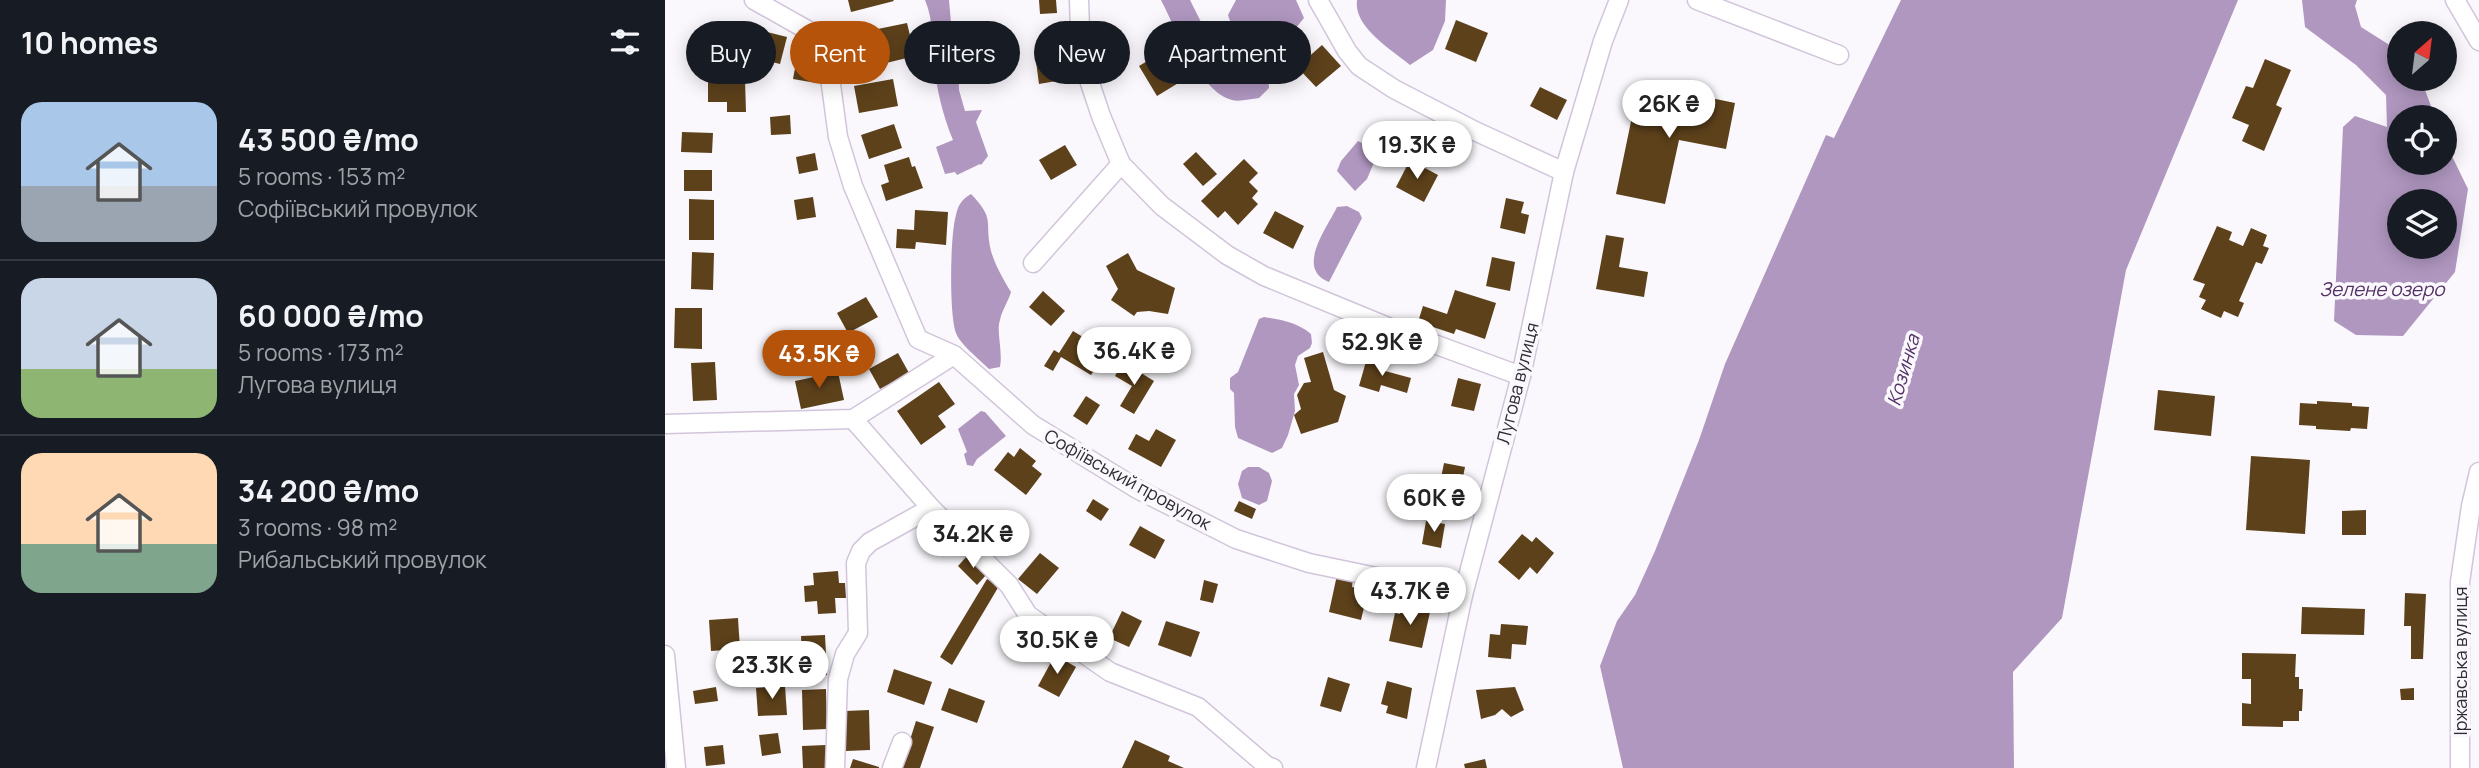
<!DOCTYPE html>
<html lang="en">
<head>
<meta charset="utf-8">
<style>
	body { margin:0; font-family:Manrope,sans-serif; background:#20242c; color:#f1f3f6; height:100vh; display:flex; flex-direction:column; font-size:26px; white-space:nowrap }
	* { box-sizing:border-box; margin:0 }
	p { font-size:23px; color:#9ea1a6 }
	.icon { flex:none; width:38px; height:38px; fill:none; stroke:currentColor; stroke-width:2; stroke-linecap:round; stroke-linejoin:round }
	.map { position:relative; flex:1; overflow:hidden }
	.sheet { display:flex; flex-direction:column; background:#171b24; width:665px }
	.sheet>* { flex:none }
	.banner { position:absolute; left:21px; top:21px; width:665px; height:63px; display:flex; gap:14px }
	.needle { width:46px; rotate:28deg }
	.fabs { position:absolute; left:1722px; top:21px; display:grid; gap:14px }
	.fabs a { display:grid; place-items:center; width:70px; height:70px; border-radius:50%; background:#171b24; box-shadow:0 4px 18px #0003; font-size:35px }
	.price { position:absolute; translate:-50% -60px; padding:0 16px; border-radius:24px; background:#fff; color:#222; font-size:23px; line-height:46px; filter:drop-shadow(0 2px 4px #0008) }
	.price::after { content:''; position:absolute; left:50%; top:42px; width:21px; height:16px; margin-left:-10px; background:inherit; clip-path:polygon(0 0,100% 0,50% 100%) }
	.price.selected { background:#b45309; color:#fff }
	ul { padding:0; list-style:none }
	li { display:flex; align-items:center; gap:21px; height:175px; padding:0 21px }
	li+li { border-top:2px solid #363941 }
	li span { display:grid; place-items:center; flex:none; width:196px; height:140px; border-radius:21px; color:#555 }
	li>.icon { margin-inline-start:auto }
	span .icon { width:84px; height:84px; fill:#fffc; stroke-width:1 }
	li b { font-size:30px }
	h2 { display:flex; justify-content:space-between; align-items:center; height:84px; padding:0 21px; font-size:30px }
	.tag { padding:0 24px; border-radius:32px; background:#171b24; box-shadow:0 4px 18px #0003; font-size:24px; line-height:63px }
	.tag.selected { background:#b45309; color:#fff }
	main { display:flex; flex:1; min-height:0 }
	.map>svg:first-child { display:block }
	.water { fill:#b097c0; fill-rule:evenodd }
	.building { fill:#5d411b }
	.lines { fill:none; stroke-linecap:round; stroke-linejoin:round }
	.minor-casing { stroke:#d2c5db; stroke-width:21 }
	.minor { stroke:#fff; stroke-width:18 }
	.labels { text-anchor:middle; dominant-baseline:central; stroke-width:7; stroke-linejoin:round; paint-order:stroke }
	.street-label { font-size:18px; fill:#302b33; stroke:#faf8fc }
	.water-label { font-size:19px; font-style:italic; fill:#533166; stroke:#faf8fc }
</style>
</head>
<body>
<main>
<section class="sheet">
<h2>10 homes<svg class="icon" aria-label="filters" viewBox="0 0 24 24"><path d="M4 7h16M4 17h16"/><circle cx="9" cy="7" r="2"/><circle cx="15" cy="17" r="2"/></svg></h2>
<ul>
<li><span style="background:linear-gradient(#a9c7e8 60%,#9aa5b1 0)"><svg class="icon" aria-label="home" viewBox="0 0 24 24"><path d="M3 11l9-7 9 7M6 9v11h12V9"/></svg></span><div><b>43 500 ₴/mo</b><p>5 rooms · 153 m²</p><p>Софіївський провулок</p></div></li>
<li><span style="background:linear-gradient(#c9d6e8 65%,#8fb573 0)"><svg class="icon" aria-label="home" viewBox="0 0 24 24"><path d="M3 11l9-7 9 7M6 9v11h12V9"/></svg></span><div><b>60 000 ₴/mo</b><p>5 rooms · 173 m²</p><p>Лугова вулиця</p></div></li>
<li><span style="background:linear-gradient(#ffd9b3 65%,#7fa58c 0)"><svg class="icon" aria-label="home" viewBox="0 0 24 24"><path d="M3 11l9-7 9 7M6 9v11h12V9"/></svg></span><div><b>34 200 ₴/mo</b><p>3 rooms · 98 m²</p><p>Рибальський провулок</p></div></li>
</ul>
</section>
<div class="map">
<svg width="1814" height="768" viewBox="0 0 1814 768">
	<rect width="100%" height="100%" fill="#faf8fc"/>
	<g class="water">
		<path d="M260,0H284L288,46C303,48 314,34 329,37L339,55L333,74L325,76L308,69L304,59L293,62L294,90L300,111L317,110L311,122L323,156L316,165L315,164L292,175L290,172L280,174L271,147L288,140C278,116 272,91 269,65C267,43 269,21 260,0Z"/>
		<path d="M496,0H525L554,58L565,67L578,60L563,15L571,0H631L639,18L602,63L604,88L594,98C586,99 574,102 567,100C535,92 510,27 496,0Z"/>
		<path d="M692,0H781L780,21L768,50L745,65C727,50 688,27 692,0Z"/>
		<polygon points="1236,0 1573,0 1461,270 1397,618 1348,672 1349,768 958,768 935,666 952,621 970,595 990,551 1034,440 1060,364 1161,135 1169,138"/>
		<path d="M1637,0H1692L1690,6L1696,27L1734,51V79H1756L1770,117H1734V163H1780V142L1803,189L1790,272L1738,336L1691,335L1669,321L1678,127L1690,116L1722,127L1721,95L1691,65L1640,27ZM1734,201H1780V247H1734Z"/>
		<polygon points="693,141 705,147 710,160 702,179 690,191 672,171 676,161"/>
		<path d="M306,194C331,220 319,221 326,251C330,265 338,279 346,292C343,302 337,310 335,320C331,331 338,351 335,367L324,369C315,360 294,343 291,333C284,314 285,235 291,215C293,205 297,199 306,194Z"/>
		<path d="M682,206L694,212L697,218L664,282C630,269 662,228 672,207Z"/>
		<path d="M599,317C617,320 632,322 646,334L647,343L645,348L633,356L630,365L634,385L629,394L630,411L623,435L617,448L607,453L573,438L570,427L569,393L565,389V378L573,372L594,319Z"/>
		<polygon points="316,411 320,412 341,436 312,459 308,466 302,465 299,454 302,452 293,429"/>
		<polygon points="583,467 594,467 604,473 607,481 602,501 594,505 577,498 573,484 577,471"/>
	</g>
	<g class="building">
		<polygon points="183,0 228,0 229,1 186,12"/>
		<polygon points="374,0 391,0 392,13 375,14"/>
		<polygon points="791,20 823,33 811,62 780,49"/>
		<polygon points="242,23 250,56 217,64 213,50 208,51 203,31"/>
		<polygon points="102,32 122,37 115,64 95,59"/>
		<polygon points="657,45 676,66 651,87 632,67"/>
		<polygon points="134,47 149,50 146,63 154,65 151,83 128,79"/>
		<polygon points="393,50 397,80 374,84 370,54"/>
		<polygon points="497,52 515,82 492,96 474,66"/>
		<polygon points="1600,59 1626,70 1611,105 1617,108 1599,151 1577,141 1584,125 1567,118 1581,86 1588,88"/>
		<polygon points="228,79 233,106 194,113 189,86"/>
		<polygon points="80,80 81,112 62,112 62,102 43,102 43,81"/>
		<polygon points="875,87 902,100 892,120 865,106"/>
		<polygon points="998,88 1070,103 1061,149 1014,140 1000,204 951,194 969,107 993,112"/>
		<polygon points="125,115 126,134 106,135 105,117"/>
		<polygon points="229,124 237,148 204,159 196,135"/>
		<polygon points="17,132 48,133 47,153 16,152"/>
		<polygon points="400,145 412,165 386,180 374,160"/>
		<polygon points="531,152 552,174 538,186 518,164"/>
		<polygon points="150,153 153,170 134,174 131,157"/>
		<polygon points="244,157 247,167 250,166 258,188 221,201 216,185 224,182 219,165"/>
		<polygon points="579,159 593,173 584,182 593,191 587,198 593,204 573,225 560,211 553,218 536,201"/>
		<polygon points="745,160 773,175 759,202 731,187"/>
		<rect x="19" y="170" width="28" height="21"/>
		<polygon points="148,197 151,217 132,220 129,200"/>
		<polygon points="841,198 859,202 856,213 864,215 860,234 835,228"/>
		<polygon points="24,199 49,200 49,240 24,240"/>
		<polygon points="250,210 283,212 281,245 251,242 250,249 231,248 232,229 249,230"/>
		<polygon points="610,211 639,226 628,249 598,233"/>
		<polygon points="1552,226 1567,232 1564,240 1578,246 1586,228 1602,235 1598,246 1604,248 1597,264 1591,262 1574,301 1579,303 1573,317 1559,311 1556,318 1536,309 1541,300 1534,297 1540,284 1528,280"/>
		<polygon points="941,235 959,238 954,267 983,272 979,297 931,289"/>
		<polygon points="27,252 49,253 48,290 26,289"/>
		<polygon points="463,253 472,270 510,288 503,314 484,311 472,312 469,316 446,300 453,289 441,266"/>
		<polygon points="827,257 850,262 845,291 821,286"/>
		<polygon points="790,290 831,303 820,339 791,329 789,334 753,322 758,306 782,314"/>
		<polygon points="378,291 400,311 386,326 364,307"/>
		<polygon points="201,297 213,317 183,333 172,313"/>
		<polygon points="10,308 37,308 37,349 9,348"/>
		<polygon points="408,331 441,351 426,375 396,357 388,371 379,366 389,350 394,353"/>
		<polygon points="658,352 669,390 681,396 673,422 636,434 629,415 636,409 632,395 639,383 646,382 639,358"/>
		<polygon points="233,353 244,373 215,389 204,369"/>
		<polygon points="702,358 722,364 720,371 746,378 742,393 716,385 714,392 694,386"/>
		<polygon points="50,362 52,400 28,401 26,363"/>
		<polygon points="458,362 489,381 469,414 455,406 467,386 450,376"/>
		<polygon points="173,372 179,400 136,409 130,381"/>
		<polygon points="793,378 816,384 809,411 786,406"/>
		<polygon points="274,382 290,404 273,416 281,427 256,445 232,411"/>
		<polygon points="1493,390 1550,396 1546,436 1489,430"/>
		<polygon points="421,396 435,405 422,425 408,416"/>
		<polygon points="1652,401 1687,403 1687,406 1704,407 1702,429 1686,428 1685,431 1651,429 1651,426 1634,425 1635,403 1652,404"/>
		<polygon points="491,429 511,440 496,467 463,449 471,434 484,441"/>
		<polygon points="355,448 371,461 367,466 377,474 361,495 329,470 343,452 349,457"/>
		<polygon points="1586,456 1645,460 1640,534 1581,530"/>
		<polygon points="779,463 800,467 792,507 771,503"/>
		<polygon points="428,499 444,509 436,521 421,511"/>
		<polygon points="574,501 591,509 587,519 569,511"/>
		<polygon points="1701,510 1701,535 1677,535 1677,511"/>
		<polygon points="761,521 780,524 776,548 757,544"/>
		<polygon points="475,526 500,540 490,559 464,545"/>
		<polygon points="857,534 867,542 871,537 889,553 872,574 865,567 854,580 833,562"/>
		<polygon points="375,553 394,568 372,594 353,579"/>
		<polygon points="303,555 322,574 312,585 293,566"/>
		<polygon points="173,571 174,583 180,583 181,598 170,598 171,613 153,614 152,601 140,602 139,586 149,585 148,573"/>
		<polygon points="672,575 688,579 687,587 703,591 696,620 664,612"/>
		<polygon points="322,579 334,586 287,665 275,657"/>
		<polygon points="539,580 553,584 548,603 535,600"/>
		<polygon points="1740,593 1761,594 1758,659 1746,659 1746,626 1739,626"/>
		<polygon points="737,606 765,612 757,648 724,641 730,613 735,614"/>
		<polygon points="1637,607 1700,609 1699,635 1636,634"/>
		<polygon points="457,611 477,621 464,647 444,638"/>
		<polygon points="73,618 75,649 46,651 44,620"/>
		<polygon points="501,621 535,632 526,657 493,645"/>
		<polygon points="836,624 863,626 861,645 847,644 846,659 823,657 825,634 835,635"/>
		<polygon points="160,635 162,675 138,676 136,636"/>
		<polygon points="1577,653 1631,654 1630,677 1634,677 1634,689 1638,689 1637,711 1634,711 1634,721 1618,721 1618,727 1577,726 1577,703 1586,704 1586,679 1577,679"/>
		<polygon points="390,655 411,667 394,697 373,686"/>
		<polygon points="229,669 267,682 259,705 222,692"/>
		<polygon points="663,677 685,684 676,712 655,706"/>
		<polygon points="722,681 747,688 742,719 721,713 723,706 716,704"/>
		<polygon points="120,686 122,715 93,716 91,688"/>
		<polygon points="51,687 53,701 30,704 28,691"/>
		<polygon points="850,687 859,710 846,717 837,709 830,715 816,719 811,690"/>
		<polygon points="284,688 320,701 312,723 276,710"/>
		<polygon points="1749,688 1749,700 1736,700 1735,689"/>
		<polygon points="161,689 162,729 138,730 137,690"/>
		<polygon points="204,710 205,750 181,751 180,711"/>
		<polygon points="251,721 269,727 255,768 236,768"/>
		<polygon points="113,733 116,753 97,756 94,735"/>
		<polygon points="470,740 505,756 503,761 519,768 457,768"/>
		<polygon points="58,745 60,764 41,766 39,747"/>
		<polygon points="161,745 162,768 138,768 137,746"/>
		<polygon points="188,759 214,767 214,768 185,768"/>
		<polygon points="820,759 822,768 800,768 799,764"/>
	</g>
	<g class="lines">
		<g class="minor-casing">
			<g id="minor">
				<polyline points="89,0 160,40 173,137 188,186 253,339 289,355 368,425 474,490 571,539 644,563 798,595"/>
				<polyline points="414,0 415,29 424,80 436,116 456,164 497,206 562,255 599,276 723,327 856,376"/>
				<polyline points="653,0 682,51 694,66 729,89 810,131 899,172"/>
				<polyline points="1032,0 1174,55"/>
				<polyline points="1790,0 1814,41"/>
				<polyline points="368,263 456,164"/>
				<polyline points="188,419 266,508"/>
				<polyline points="0,424 188,419 289,355"/>
				<polyline points="0,655 11,768"/>
				<polyline points="170,768 173,679 180,654 193,633 191,563 196,551 205,542 266,508 344,585 363,615 445,672 533,707 602,766 608,768"/>
				<polyline points="227,768 237,742"/>
				<polyline points="761,768 798,595 856,376 899,172 938,41 954,0"/>
				<polyline points="1795,768 1795,582 1806,506 1814,472"/>
			</g>
		</g>
		<use href="#minor" class="minor"/>
	</g>
	<g class="labels">
		<g class="street-label">
			<text transform="translate(852 383) rotate(-76)">Лугова вулиця</text>
			<text transform="translate(463 479) rotate(29)">Софіївський провулок</text>
			<text transform="translate(1795 661) rotate(-90)">Іржавська вулиця</text>
		</g>
		<g class="water-label">
			<text x="1717" y="289">Зелене озеро</text>
			<text transform="translate(1238 370) rotate(-74)">Козинка</text>
		</g>
	</g>
</svg>
<div class="fabs">
<a><svg class="needle" viewBox="-14 -14 28 28"><path d="M0-13l5 13h-10z" fill="#e53935"/><path d="M0 13l5-13h-10z" fill="#9ea1a6"/></svg></a>
<a><svg class="icon" aria-label="locate" viewBox="0 0 24 24"><circle cx="12" cy="12" r="6"/><path d="M12 2v4M12 18v4M2 12h4M18 12h4"/></svg></a>
<a><svg class="icon" aria-label="layers" viewBox="0 0 24 24"><path d="M12 4l9 5-9 5-9-5zM3 14l9 5 9-5"/></svg></a>
</div>
<b class="price" style="left:1004px;top:140px">26K ₴</b>
<b class="price" style="left:752px;top:181px">19.3K ₴</b>
<b class="price" style="left:717px;top:378px">52.9K ₴</b>
<b class="price" style="left:469px;top:387px">36.4K ₴</b>
<b class="price selected" style="left:154px;top:390px">43.5K ₴</b>
<b class="price" style="left:769px;top:534px">60K ₴</b>
<b class="price" style="left:308px;top:570px">34.2K ₴</b>
<b class="price" style="left:745px;top:627px">43.7K ₴</b>
<b class="price" style="left:392px;top:676px">30.5K ₴</b>
<b class="price" style="left:107px;top:701px">23.3K ₴</b>
<div class="banner">
<a class="tag">Buy</a>
<a class="tag selected">Rent</a>
<a class="tag">Filters</a>
<a class="tag">New</a>
<a class="tag">Apartment</a>
</div>
</div>
</main>
</body>
</html>
